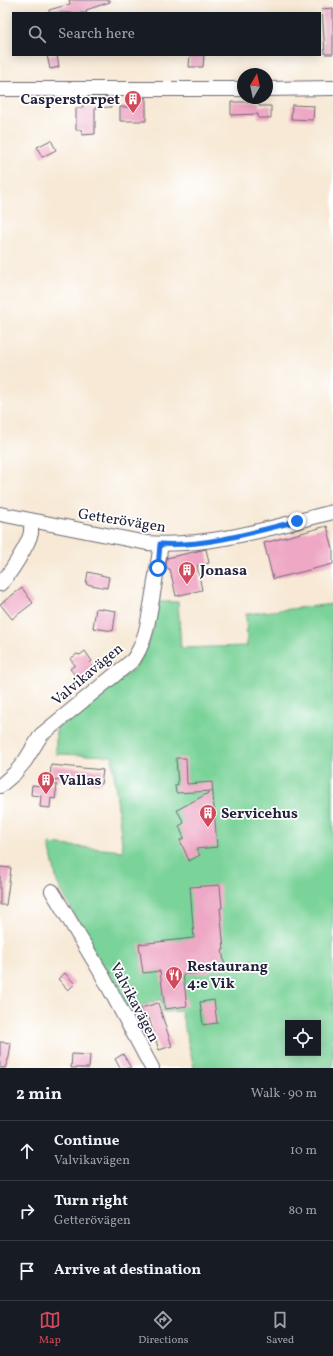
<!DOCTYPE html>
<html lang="en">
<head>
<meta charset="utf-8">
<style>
	body { margin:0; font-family:Vollkorn,serif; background:#242831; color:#f1f3f6 }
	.controls { position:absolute; right:12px; bottom:12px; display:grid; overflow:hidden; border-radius:0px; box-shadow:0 2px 10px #0003 }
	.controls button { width:36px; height:36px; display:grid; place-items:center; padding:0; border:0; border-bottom:1px solid #363941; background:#171b24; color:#f1f3f6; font:20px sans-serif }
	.compass { position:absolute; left:237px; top:68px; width:36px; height:36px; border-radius:50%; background:#171b24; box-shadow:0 2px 10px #0003; rotate:9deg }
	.stop { position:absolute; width:12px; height:12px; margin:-9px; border:3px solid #1a73e8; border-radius:50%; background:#fff }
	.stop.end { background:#1a73e8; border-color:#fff; box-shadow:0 1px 4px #0008 }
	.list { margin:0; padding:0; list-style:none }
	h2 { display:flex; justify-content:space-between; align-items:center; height:52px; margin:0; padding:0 16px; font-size:17px }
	h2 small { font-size:13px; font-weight:400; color:#9ea1a6 }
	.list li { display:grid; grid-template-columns:26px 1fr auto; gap:12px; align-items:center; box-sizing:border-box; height:60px; padding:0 16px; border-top:1px solid #363941 }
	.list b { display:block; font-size:15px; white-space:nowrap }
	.list p { margin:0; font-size:13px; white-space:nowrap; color:#9ea1a6 }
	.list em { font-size:13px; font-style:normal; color:#9ea1a6 }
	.icon { flex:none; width:22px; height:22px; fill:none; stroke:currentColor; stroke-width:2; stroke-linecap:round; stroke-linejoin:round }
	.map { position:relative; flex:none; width:333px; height:1068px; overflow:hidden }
	.search { position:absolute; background:#171b24; box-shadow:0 2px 10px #0003; left:12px; right:12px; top:12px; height:44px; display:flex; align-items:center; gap:10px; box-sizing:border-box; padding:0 14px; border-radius:0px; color:#9ea1a6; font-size:15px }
	.sheet { height:232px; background:#171b24 }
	nav { display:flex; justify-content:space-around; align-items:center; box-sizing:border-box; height:56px; border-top:1px solid #363941; background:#171b24; font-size:11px; color:#9ea1a6 }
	nav a { display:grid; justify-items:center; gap:2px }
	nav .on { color:#d1495b }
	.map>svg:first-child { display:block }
	.green { fill:#7ad399; stroke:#4e7a6a; fill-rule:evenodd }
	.building { fill:#eea8c5 }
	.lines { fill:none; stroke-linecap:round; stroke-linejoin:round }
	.minor-casing { stroke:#6d6871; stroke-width:16 }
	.minor { stroke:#fff; stroke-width:14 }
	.route { stroke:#1a73e8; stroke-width:5 }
	.labels { text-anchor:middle; stroke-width:3.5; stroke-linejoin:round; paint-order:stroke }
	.poi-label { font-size:15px; font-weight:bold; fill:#22223b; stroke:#fff; text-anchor:start }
	.street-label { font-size:15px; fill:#22223b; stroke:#fff }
</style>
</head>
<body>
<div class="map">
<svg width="333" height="1068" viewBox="0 0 333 1068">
	<rect width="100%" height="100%" fill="#fff"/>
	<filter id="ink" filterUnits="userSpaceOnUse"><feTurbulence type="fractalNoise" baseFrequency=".025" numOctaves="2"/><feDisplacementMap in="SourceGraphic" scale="8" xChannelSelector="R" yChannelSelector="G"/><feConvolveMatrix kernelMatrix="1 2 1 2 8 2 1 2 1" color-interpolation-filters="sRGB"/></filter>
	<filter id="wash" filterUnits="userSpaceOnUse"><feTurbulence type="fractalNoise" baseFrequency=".012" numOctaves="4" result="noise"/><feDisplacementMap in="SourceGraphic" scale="16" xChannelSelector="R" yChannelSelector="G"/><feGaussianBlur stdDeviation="0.9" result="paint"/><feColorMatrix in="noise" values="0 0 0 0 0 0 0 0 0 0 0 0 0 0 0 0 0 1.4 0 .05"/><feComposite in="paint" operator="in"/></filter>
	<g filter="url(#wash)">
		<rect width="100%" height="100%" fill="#f7e9d5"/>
		<path class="green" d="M159,602H178L181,648L247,646L246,614L333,604V1068H194L181,1011L163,1012L161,999L126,1012L57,882L49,844L123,851L112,756L56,754V729L136,667L152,634ZM288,1023H318V1053H288Z"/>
		<g id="blocks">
			<path class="building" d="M69,0H110V2L86,10L87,13H49V10L70,4Z
				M333,8V54H325L322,9Z
				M47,55H57L59,67L50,69Z
				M190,55H204L203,67H189Z
				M82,98H111V107L95,108V134L82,135V130H76V108H83Z
				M136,98H146V121H120V107H135Z
				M231,102H259V106H271V118H258V114L231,115Z
				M292,105L314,106L313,120L291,119Z
				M51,140L56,150L42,157L37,147Z
				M327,526L333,549V564L273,579L264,543Z
				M206,549L209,563L197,566L202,590L176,596L170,569H168L166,565L167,558Z
				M88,572L109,577L107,588L86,584Z
				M22,588L33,603L12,619L0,604Z
				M96,608L116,611L113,631L93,628Z
				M85,651L92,661L90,663L95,668L80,681L70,669L75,665L70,659L77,654L80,655Z
				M176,758H186L187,784L212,782L217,847L196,849L200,855L189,861L180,840L184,838L179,826L184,823L177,810L212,791L176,793L175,785H178Z
				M51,765L103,770L101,784L50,779Z
				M42,783L57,785L55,799L51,798L50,808L40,807L41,796L31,795L32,785L42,786Z
				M0,867L11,868L6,905H0Z
				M220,885L222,908H220L224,950H222L225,968L209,971V973L183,974L187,1006L165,1009L160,971L143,973L139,944L194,938L190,887Z
				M65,973L75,984L68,990L58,979Z
				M214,1000L217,1023L203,1025L200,1002Z
				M158,1003L172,1046L159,1050L149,1018L145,1019L141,1008Z
				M0,1042L11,1043L9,1057L5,1068H0Z
				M72,1054L90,1055L89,1068H71Z
				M123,1054L131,1068H120L115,1059Z"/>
		</g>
	</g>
	<g filter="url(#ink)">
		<use href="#blocks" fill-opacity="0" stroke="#6d6871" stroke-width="1"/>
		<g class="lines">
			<defs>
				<path id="minor" d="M0,89H243
					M267,89L333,88
					M0,514L147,543C208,548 274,527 333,512
					M0,584C9,576 28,545 31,533C31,529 31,525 32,521
					M0,786L15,773L25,761L41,735L133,660C146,642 148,621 152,600C155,582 158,563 161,544
					M52,891L100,971L152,1068"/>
			</defs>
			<use href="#minor" class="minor-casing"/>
			<use href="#minor" class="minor"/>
		</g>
	</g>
	<g class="lines" filter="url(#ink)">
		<path class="route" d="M158,568L160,544C205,547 254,532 297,521"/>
	</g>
	<defs>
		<symbol id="building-pin" viewBox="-11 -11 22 30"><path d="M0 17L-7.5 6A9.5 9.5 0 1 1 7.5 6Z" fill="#d1495b" stroke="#fff"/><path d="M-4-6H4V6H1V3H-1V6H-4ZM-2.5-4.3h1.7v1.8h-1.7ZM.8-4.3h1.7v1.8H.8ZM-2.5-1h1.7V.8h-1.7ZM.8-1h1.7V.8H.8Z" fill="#fff"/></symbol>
		<symbol id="restaurant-pin" viewBox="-11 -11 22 30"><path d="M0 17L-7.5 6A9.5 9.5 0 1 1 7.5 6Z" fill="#d1495b" stroke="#fff"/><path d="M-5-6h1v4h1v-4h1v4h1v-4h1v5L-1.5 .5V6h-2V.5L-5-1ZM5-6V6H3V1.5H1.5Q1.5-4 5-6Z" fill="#fff"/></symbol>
	</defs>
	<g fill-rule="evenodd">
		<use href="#building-pin" x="123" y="89" width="20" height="27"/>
		<use href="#building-pin" x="177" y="560" width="20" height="27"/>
		<use href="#building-pin" x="36" y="770" width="20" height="27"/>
		<use href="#building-pin" x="198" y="803" width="20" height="27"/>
		<use href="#restaurant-pin" x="164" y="965" width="20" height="27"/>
	</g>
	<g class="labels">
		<g class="poi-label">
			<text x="120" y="104" text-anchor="end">Casperstorpet</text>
			<text x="200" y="575">Jonasa</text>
			<text x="59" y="785">Vallas</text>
			<text x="221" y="818">Servicehus</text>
			<text x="187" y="971">Restaurang<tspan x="187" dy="17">4:e Vik</tspan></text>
		</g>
		<g class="street-label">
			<text transform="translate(122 520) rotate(9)" y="5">Getterövägen</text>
			<text transform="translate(87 674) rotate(-40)" y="5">Valvikavägen</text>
			<text transform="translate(135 1002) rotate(62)" y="5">Valvikavägen</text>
		</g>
	</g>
</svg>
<div class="controls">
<button><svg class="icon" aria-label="locate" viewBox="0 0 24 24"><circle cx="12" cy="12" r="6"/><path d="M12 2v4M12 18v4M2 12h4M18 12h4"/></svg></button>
</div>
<svg class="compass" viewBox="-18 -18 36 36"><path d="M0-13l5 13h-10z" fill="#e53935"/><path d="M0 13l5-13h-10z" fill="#9ea1a6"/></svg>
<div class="stop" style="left:158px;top:568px"></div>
<div class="stop end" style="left:297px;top:521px"></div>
<div class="search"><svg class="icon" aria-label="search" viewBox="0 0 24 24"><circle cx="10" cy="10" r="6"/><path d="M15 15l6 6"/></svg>Search here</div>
</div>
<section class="sheet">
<h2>2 min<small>Walk · 90 m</small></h2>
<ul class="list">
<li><svg class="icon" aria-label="ahead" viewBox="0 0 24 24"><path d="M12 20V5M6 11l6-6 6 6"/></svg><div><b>Continue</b><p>Valvikavägen</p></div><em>10 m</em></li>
<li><svg class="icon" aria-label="right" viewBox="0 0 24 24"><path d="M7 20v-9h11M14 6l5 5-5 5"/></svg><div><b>Turn right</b><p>Getterövägen</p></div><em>80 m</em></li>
<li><svg class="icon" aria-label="arrive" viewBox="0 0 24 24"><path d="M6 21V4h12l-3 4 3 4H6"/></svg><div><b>Arrive at destination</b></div></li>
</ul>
</section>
<nav>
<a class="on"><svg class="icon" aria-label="map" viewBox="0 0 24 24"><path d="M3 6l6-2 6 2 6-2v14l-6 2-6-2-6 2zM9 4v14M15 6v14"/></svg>Map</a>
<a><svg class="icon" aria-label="directions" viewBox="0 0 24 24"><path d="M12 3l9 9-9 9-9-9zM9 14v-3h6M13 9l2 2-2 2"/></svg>Directions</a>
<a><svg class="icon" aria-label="saved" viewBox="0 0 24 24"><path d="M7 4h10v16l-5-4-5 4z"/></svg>Saved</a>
</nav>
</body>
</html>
